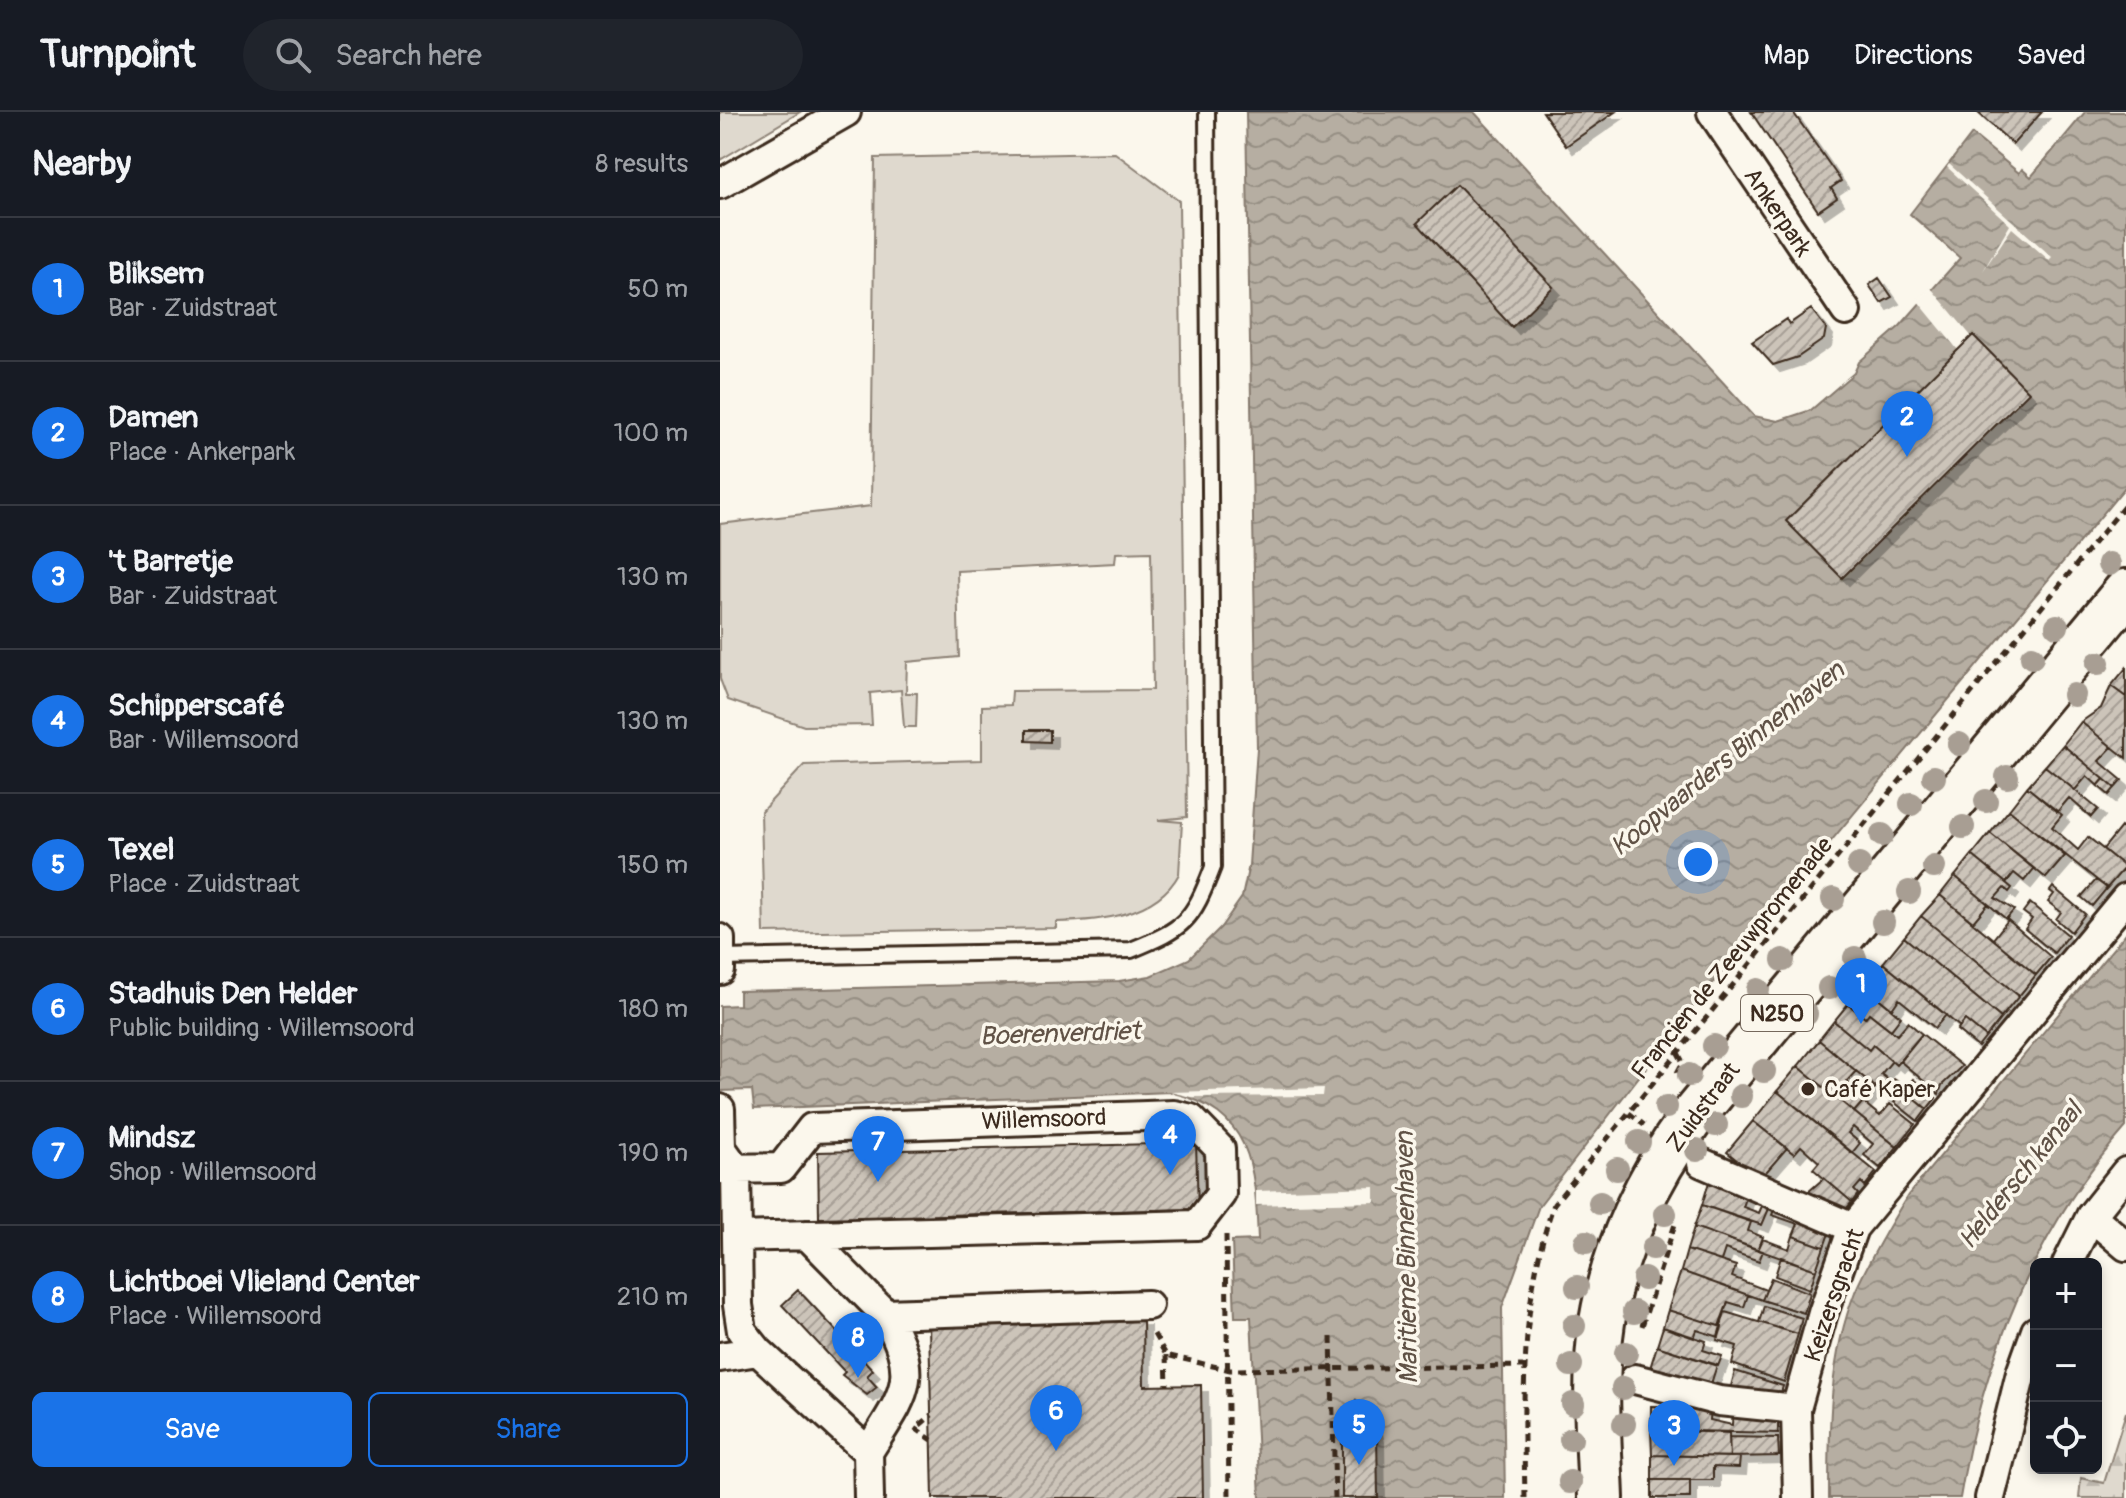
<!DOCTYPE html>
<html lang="en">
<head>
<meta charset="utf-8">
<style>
	body { margin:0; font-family:Pangolin,sans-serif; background:#20242c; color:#f1f3f6 }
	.controls { position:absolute; right:24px; bottom:24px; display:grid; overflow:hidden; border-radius:12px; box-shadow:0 4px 12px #0003 }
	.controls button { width:72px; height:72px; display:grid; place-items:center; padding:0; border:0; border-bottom:2px solid #363941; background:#171b24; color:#f1f3f6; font:40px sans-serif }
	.you { position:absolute; left:978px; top:750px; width:28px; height:28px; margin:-20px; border:6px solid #fff; border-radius:50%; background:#1a73e8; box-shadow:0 0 0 12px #1a73e833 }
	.badge { display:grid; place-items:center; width:52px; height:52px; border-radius:50%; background:#1a73e8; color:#fff; font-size:26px; font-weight:700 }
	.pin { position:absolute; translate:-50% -66px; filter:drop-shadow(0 2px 4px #0008) }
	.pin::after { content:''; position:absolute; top:42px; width:28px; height:24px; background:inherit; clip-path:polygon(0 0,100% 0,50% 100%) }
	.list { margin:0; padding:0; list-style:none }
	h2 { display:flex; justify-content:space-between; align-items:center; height:104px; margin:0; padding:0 32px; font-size:34px }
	h2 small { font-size:26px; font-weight:400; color:#9ea1a6 }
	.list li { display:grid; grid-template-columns:52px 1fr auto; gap:24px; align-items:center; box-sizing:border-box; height:144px; padding:0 32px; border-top:2px solid #363941 }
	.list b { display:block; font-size:30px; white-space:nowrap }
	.list p { margin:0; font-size:26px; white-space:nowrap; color:#9ea1a6 }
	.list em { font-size:26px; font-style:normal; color:#9ea1a6 }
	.actions { display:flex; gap:16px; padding:24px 32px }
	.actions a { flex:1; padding:18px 0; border:2px solid #1a73e8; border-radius:12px; text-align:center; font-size:28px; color:#1a73e8 }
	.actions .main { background:#1a73e8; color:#fff }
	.icon { flex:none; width:44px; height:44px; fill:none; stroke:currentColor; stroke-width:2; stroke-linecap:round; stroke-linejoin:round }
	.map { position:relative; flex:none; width:1406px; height:1386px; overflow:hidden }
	header { display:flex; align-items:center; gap:48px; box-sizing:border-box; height:112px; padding:0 40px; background:#171b24; border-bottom:2px solid #363941 }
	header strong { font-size:38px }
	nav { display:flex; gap:44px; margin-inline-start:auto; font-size:28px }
	.search { width:560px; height:72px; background:#20242c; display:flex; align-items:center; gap:20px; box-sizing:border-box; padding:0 28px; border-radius:44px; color:#9ea1a6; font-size:30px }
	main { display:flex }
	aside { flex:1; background:#171b24 }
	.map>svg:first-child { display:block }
	.grass { fill:#dfd9ce; stroke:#8d8276; stroke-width:2 }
	.forest { fill:url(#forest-firs); stroke:#8d8276; stroke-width:2 }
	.water { fill:url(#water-waves); stroke:#85796d; stroke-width:2 }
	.pier { fill:#fbf7ec }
	.building { fill:url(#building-hatch); stroke:#3b2a1e; stroke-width:2; filter:url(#shadow) }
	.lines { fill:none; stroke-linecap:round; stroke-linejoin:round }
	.lane-casing { stroke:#3b2a1e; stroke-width:20 }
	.street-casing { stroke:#3b2a1e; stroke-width:34 }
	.primary-casing { stroke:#3b2a1e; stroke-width:50 }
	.path { stroke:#3b2a1e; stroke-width:5; stroke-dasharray:8 6; stroke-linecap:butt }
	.lane { stroke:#fbf7ec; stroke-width:14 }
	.street { stroke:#fbf7ec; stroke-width:28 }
	.primary { stroke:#fbf7ec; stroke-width:44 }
	.tree { fill:#a89e93 }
	.poi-dot { fill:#3b2a1e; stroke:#fbf7ec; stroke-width:3 }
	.labels { text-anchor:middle; stroke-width:7; stroke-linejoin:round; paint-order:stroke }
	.shield { fill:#fbf7ec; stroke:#75685c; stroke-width:2 }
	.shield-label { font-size:22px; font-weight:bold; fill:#3b2a1e }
	.street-label { font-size:24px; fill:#3b2a1e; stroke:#fbf7ec }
	.poi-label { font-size:24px; fill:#3b2a1e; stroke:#fbf7ec; text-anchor:start }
	.water-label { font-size:26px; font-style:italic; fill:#605246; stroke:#fbf7ec }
</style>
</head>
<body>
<header>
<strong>Turnpoint</strong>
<div class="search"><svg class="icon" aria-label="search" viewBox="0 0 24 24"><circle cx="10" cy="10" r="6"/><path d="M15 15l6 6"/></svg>Search here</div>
<nav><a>Map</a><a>Directions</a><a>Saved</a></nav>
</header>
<main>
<aside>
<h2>Nearby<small>8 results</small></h2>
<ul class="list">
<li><span class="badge">1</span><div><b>Bliksem</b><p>Bar · Zuidstraat</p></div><em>50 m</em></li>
<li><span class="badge">2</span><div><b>Damen</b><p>Place · Ankerpark</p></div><em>100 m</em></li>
<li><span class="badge">3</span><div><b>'t Barretje</b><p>Bar · Zuidstraat</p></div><em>130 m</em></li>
<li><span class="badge">4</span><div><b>Schipperscafé</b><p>Bar · Willemsoord</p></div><em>130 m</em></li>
<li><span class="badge">5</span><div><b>Texel</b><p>Place · Zuidstraat</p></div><em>150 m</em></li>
<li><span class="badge">6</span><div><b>Stadhuis Den Helder</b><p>Public building · Willemsoord</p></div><em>180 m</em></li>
<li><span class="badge">7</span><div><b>Mindsz</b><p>Shop · Willemsoord</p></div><em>190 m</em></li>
<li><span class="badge">8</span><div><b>Lichtboei Vlieland Center</b><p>Place · Willemsoord</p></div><em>210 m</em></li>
</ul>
<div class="actions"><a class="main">Save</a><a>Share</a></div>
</aside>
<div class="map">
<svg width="1406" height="1386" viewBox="0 0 1406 1386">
	<defs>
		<pattern id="forest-firs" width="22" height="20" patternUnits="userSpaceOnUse" patternTransform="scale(2)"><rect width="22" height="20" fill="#dfd9ce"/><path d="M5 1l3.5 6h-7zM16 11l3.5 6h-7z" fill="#c0bab0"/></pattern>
		<pattern id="water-waves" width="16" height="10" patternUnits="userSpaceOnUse" patternTransform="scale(2)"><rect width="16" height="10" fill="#b6aea2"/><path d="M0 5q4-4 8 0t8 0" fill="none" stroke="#958e83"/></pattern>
		<pattern id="building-hatch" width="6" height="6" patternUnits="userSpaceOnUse" patternTransform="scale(2)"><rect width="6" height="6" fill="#ccc4b9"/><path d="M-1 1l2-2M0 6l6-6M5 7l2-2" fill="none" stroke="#a79f96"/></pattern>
		<filter id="shadow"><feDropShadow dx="7" dy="7" stdDeviation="0" flood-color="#0004"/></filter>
	</defs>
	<rect width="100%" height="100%" fill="#fbf7ec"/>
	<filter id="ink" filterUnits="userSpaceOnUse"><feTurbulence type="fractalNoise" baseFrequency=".0125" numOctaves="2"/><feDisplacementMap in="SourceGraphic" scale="16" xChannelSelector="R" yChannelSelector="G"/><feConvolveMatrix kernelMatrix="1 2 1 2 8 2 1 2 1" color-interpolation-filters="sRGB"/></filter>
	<g filter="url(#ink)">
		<path class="grass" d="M0,0H80L0,48Z
			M395,41L459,89L467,705L438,708L462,710L459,762C436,805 378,809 336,810V816L44,821L41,700L84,653L262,648V594L291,593L292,579L433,578L431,440L396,441L395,451L237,459L239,545L187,550L186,581H197L196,615H184L181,578L150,581L152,613L84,614L8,588L0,567V412L151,394L155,46Z"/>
		<path class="forest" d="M1406,1300V1386H1359L1361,1366L1384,1371Z"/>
		<path class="water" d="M526,0H754L1034,304L1058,309L1091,298L1134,261L1139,250L1180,214L1240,146L1190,102L1252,22L1299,61L1302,57L1311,65L1365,0H1406V374L969,900L819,1094L782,1196L785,1386H540L531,1205H515L512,1129L538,1128C535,1056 534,1000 450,980L34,997L32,978L0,979V894L19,893V879L399,869L430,864L469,847L501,815L522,785L529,753L537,636Z
			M1406,821V1015C1314,1118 1262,1251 1240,1386H1109C1109,1317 1109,1245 1135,1180C1150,1146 1169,1114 1188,1083Z"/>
		<path class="pier" d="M1229,52L1332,145L1329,148L1292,116L1263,159L1290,113L1227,55Z
			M1211,176L1257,231L1242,243L1197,188Z
			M604,976L603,984L471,985L450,980Z
			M655,1075V1090L536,1093V1079Z"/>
		<path class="building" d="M823,0H895L846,34Z
			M1031,0H1073L1121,69L1111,76L1117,86L1098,99Z
			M1257,0H1322L1293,32Z
			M737,73L833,175L792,215L697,111Z
			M1159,166L1172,185L1161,191L1149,173Z
			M1091,197L1106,216L1104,227L1078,245L1053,253L1032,230L1066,207L1069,212Z
			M1253,223L1309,280L1122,466L1066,409Z
			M1406,556V585L1391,574Z
			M1391,574L1406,585V646L1361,610L1381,596Z
			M1361,610L1392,635L1379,649L1402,668L1395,676L1343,633Z
			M306,618H330V630L306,629Z
			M1343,633L1384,667L1378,674L1367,664L1355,678L1325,654Z
			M1325,654L1378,697L1371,705L1349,686L1337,700L1307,675Z
			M1384,667L1395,676L1389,683L1378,674Z
			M1307,675L1342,703L1332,715L1358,738L1368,725L1405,755L1387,776L1289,698Z
			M1289,698L1345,744L1326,766L1270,721Z
			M1401,715L1406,719L1405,755L1383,737Z
			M1270,721L1314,757L1304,769L1294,761L1286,771L1252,743Z
			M1252,743L1292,776L1289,780L1284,776L1275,786L1294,798L1286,807L1235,764Z
			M1235,764L1268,792L1253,810L1220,783Z
			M1376,768L1387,776L1372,794L1361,785Z
			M1333,775L1365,802L1351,820L1336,807L1341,800L1328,790L1334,782L1330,779Z
			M1220,783L1316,863L1299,884L1201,804Z
			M1310,791L1348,823L1334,841L1305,817L1312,807L1303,800Z
			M1201,804L1299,884L1281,906L1184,825Z
			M1288,808L1331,845L1316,863L1273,827Z
			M1184,825L1281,906L1266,925L1245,908L1240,915L1163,851Z
			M1163,851L1226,903L1215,916L1179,887L1172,897L1144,874Z
			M1144,874L1181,905L1171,918L1149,901L1145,906L1128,892Z
			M1128,892L1145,906L1149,901L1177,923L1188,910L1202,922L1176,953L1153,933L1149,938L1114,909Z
			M1245,908L1266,925L1258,935L1237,918Z
			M1114,909L1149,938L1153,933L1172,949L1161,962L1171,970L1174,967L1178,970L1166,984L1099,928Z
			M1202,922L1242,954L1222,973L1219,982L1180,949Z
			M1099,928L1136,959L1127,969L1138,979L1145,971L1154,977L1134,1000L1078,954Z
			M1078,954L1177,1035L1160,1056L1144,1043L1153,1032L1133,1015L1128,1021L1140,1031L1132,1041L1057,979Z
			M1193,967L1216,986L1207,997L1184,978Z
			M1184,978L1207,997L1198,1009L1174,990Z
			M1057,979L1156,1060L1145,1074L1141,1070L1134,1078L1138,1082L1132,1090L1093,1057L1099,1050L1081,1034L1074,1042L1033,1009Z
			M1143,990L1160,1004L1170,992L1195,1012L1177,1035L1134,1000Z
			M1033,1009L1067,1036L1040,1067L1007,1040Z
			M476,1031L478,1097L99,1106L98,1040Z
			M1104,1066L1132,1090L1121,1103L1079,1088Z
			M989,1070L1027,1083L1023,1095L1039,1101L1044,1089L1051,1092L1042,1113L982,1093Z
			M982,1093L1031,1110L1028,1119L1043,1125L1038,1138L974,1115Z
			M1056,1093L1112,1113L1104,1135L1073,1124L1078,1112L1052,1103Z
			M974,1115L1043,1139L1039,1149L1005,1137L1001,1149L967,1138Z
			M1073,1124L1104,1135L1096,1158L1038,1138L1043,1127L1069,1137Z
			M967,1138L1016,1154L1012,1165L1046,1178L1042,1188L961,1159Z
			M1061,1145L1096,1158L1090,1177L1055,1164Z
			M961,1159L1028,1183L1024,1195L1008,1190L999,1214L948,1198Z
			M1051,1166L1090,1181L1084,1201L1042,1188Z
			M78,1178L153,1258L147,1264L157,1275L147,1283L122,1263L125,1260L62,1193Z
			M1044,1194L1082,1206L1078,1222L1039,1210Z
			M948,1198L1002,1215L999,1225L977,1218L974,1226L943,1215Z
			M1005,1200L1078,1222L1064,1270L1012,1252L1017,1234L997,1228Z
			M423,1207L424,1274L481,1273L483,1386H213L209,1212Z
			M943,1215L986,1229L983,1238L1002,1244L998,1254L937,1234Z
			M937,1234L997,1253L990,1275L930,1256Z
			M1015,1259L1063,1274L1058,1292L1010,1278Z
			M636,1288L653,1307L657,1323L658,1386H622V1325L625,1309Z
			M931,1294L991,1295L990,1308L1012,1313L1013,1296L1058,1297V1321L931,1318Z
			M931,1318L1009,1321L1010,1345L932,1343Z
			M1009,1325L1058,1326L1059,1344L1010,1345Z
			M932,1343L1020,1345L1019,1356L993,1355V1368H932Z
			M932,1368H970V1386H932Z"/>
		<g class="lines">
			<defs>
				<path id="lane" d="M0,846L411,838C465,816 472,810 493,755L487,0"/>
				<path id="street" d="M992,0L1126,199
					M0,72L126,0
					M0,827V858
					M0,997L1,1036L16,1057L18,1193L22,1219L38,1239L148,1340L149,1386
					M982,1051L1133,1116
					M0,1057L61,1056L92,1016L454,1003L471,1007L500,1037L501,1082L477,1113L18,1125
					M1371,1104L1406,1134
					M87,1123L165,1202L428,1193
					M1347,1152L1371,1104L1406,1060
					M0,1245L38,1239
					M915,1267L999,1289L1076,1297
					M148,1340C184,1282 202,1267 165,1202
					M1078,1386L1076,1297L1103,1201L1133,1116L1406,786
					M1270,1386L1301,1261L1316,1219"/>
				<path id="primary" d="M881,1386C879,1328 873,1267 882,1210C894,1136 928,1065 972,1005L1406,480"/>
			</defs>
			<use href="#lane" class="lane-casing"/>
			<use href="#street" class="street-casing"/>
			<use href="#primary" class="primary-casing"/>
			<path class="path" d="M957,961L963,950L958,941
				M909,1001L924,1013
				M506,1123L509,1386
				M922,1214L956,1109
				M434,1222L446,1243L510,1258L803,1254
				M611,1225L615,1386
				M446,1243L447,1274
				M200,1313L212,1303
				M195,1316L212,1328
				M805,1386C803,1286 800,1187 834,1092L1406,392"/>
			<use href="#lane" class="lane"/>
			<use href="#street" class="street"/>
			<use href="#primary" class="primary"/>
		</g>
		<g class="tree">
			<circle cx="1389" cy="452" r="12"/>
			<circle cx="1337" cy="514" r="12"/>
			<circle cx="1312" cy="545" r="12"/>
			<circle cx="1378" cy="551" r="12"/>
			<circle cx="1354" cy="583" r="12"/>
			<circle cx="1239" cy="632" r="12"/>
			<circle cx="1214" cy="665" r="12"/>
			<circle cx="1287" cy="665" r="12"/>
			<circle cx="1266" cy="689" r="12"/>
			<circle cx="1191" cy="692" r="12"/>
			<circle cx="1243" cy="715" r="12"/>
			<circle cx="1162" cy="723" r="12"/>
			<circle cx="1139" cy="753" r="12"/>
			<circle cx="1214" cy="755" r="12"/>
			<circle cx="1189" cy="780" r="12"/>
			<circle cx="1113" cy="787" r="12"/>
			<circle cx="1163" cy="810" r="12"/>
			<circle cx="1135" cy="846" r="12"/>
			<circle cx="1063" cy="848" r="12"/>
			<circle cx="1109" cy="876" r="12"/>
			<circle cx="1038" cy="878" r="12"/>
			<circle cx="1086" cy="902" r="12"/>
			<circle cx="994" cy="934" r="12"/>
			<circle cx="1044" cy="959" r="12"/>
			<circle cx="969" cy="963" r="12"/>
			<circle cx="1021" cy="984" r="12"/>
			<circle cx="946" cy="995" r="12"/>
			<circle cx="996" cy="1013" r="12"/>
			<circle cx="919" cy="1030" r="12"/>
			<circle cx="977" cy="1038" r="12"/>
			<circle cx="897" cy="1057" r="12"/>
			<circle cx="880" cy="1091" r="12"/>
			<circle cx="945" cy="1102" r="12"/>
			<circle cx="866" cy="1130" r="12"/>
			<circle cx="933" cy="1136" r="12"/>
			<circle cx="924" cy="1167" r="12"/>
			<circle cx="857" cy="1175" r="12"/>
			<circle cx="914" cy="1200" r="12"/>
			<circle cx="854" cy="1214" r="12"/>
			<circle cx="906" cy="1241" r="12"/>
			<circle cx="851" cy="1253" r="12"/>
			<circle cx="903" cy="1276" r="12"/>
			<circle cx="853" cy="1292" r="12"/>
			<circle cx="904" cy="1312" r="12"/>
			<circle cx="851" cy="1327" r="12"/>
			<circle cx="850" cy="1370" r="12"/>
		</g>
	</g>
	<circle class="poi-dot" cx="1088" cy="977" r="8"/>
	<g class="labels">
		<rect class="shield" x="1021" y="883" width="72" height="36" rx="6"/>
		<g class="shield-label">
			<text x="1057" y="909">N250</text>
		</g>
		<g class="street-label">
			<text transform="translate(1058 100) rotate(56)" y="8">Ankerpark</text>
			<text transform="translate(1012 846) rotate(-51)" y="8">Francien de Zeeuwpromenade</text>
			<text transform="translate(983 995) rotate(-53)" y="8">Zuidstraat</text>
			<text transform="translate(324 1007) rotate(-2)" y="8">Willemsoord</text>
			<text transform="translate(1114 1183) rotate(-71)" y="8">Keizersgracht</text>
		</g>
		<g class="poi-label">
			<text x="1104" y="985">Café Kaper</text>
		</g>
		<g class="water-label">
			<text transform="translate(1007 646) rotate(-39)" y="9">Koopvaarders Binnenhaven</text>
			<text transform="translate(340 921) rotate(-2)" y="9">Boerenverdriet</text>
			<text transform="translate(1300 1063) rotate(-51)" y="9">Heldersch kanaal</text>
			<text transform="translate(686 1146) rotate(-91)" y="9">Maritieme Binnenhaven</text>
		</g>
	</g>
</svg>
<div class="controls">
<button>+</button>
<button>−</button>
<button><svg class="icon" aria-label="locate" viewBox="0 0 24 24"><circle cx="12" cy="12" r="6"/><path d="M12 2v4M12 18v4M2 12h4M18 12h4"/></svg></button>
</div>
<div class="you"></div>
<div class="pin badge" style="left:1141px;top:912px">1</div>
<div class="pin badge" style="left:1187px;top:345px">2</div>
<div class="pin badge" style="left:954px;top:1354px">3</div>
<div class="pin badge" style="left:450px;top:1063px">4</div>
<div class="pin badge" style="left:639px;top:1353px">5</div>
<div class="pin badge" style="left:336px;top:1339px">6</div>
<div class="pin badge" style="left:158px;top:1070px">7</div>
<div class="pin badge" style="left:138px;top:1266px">8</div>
</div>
</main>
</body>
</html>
